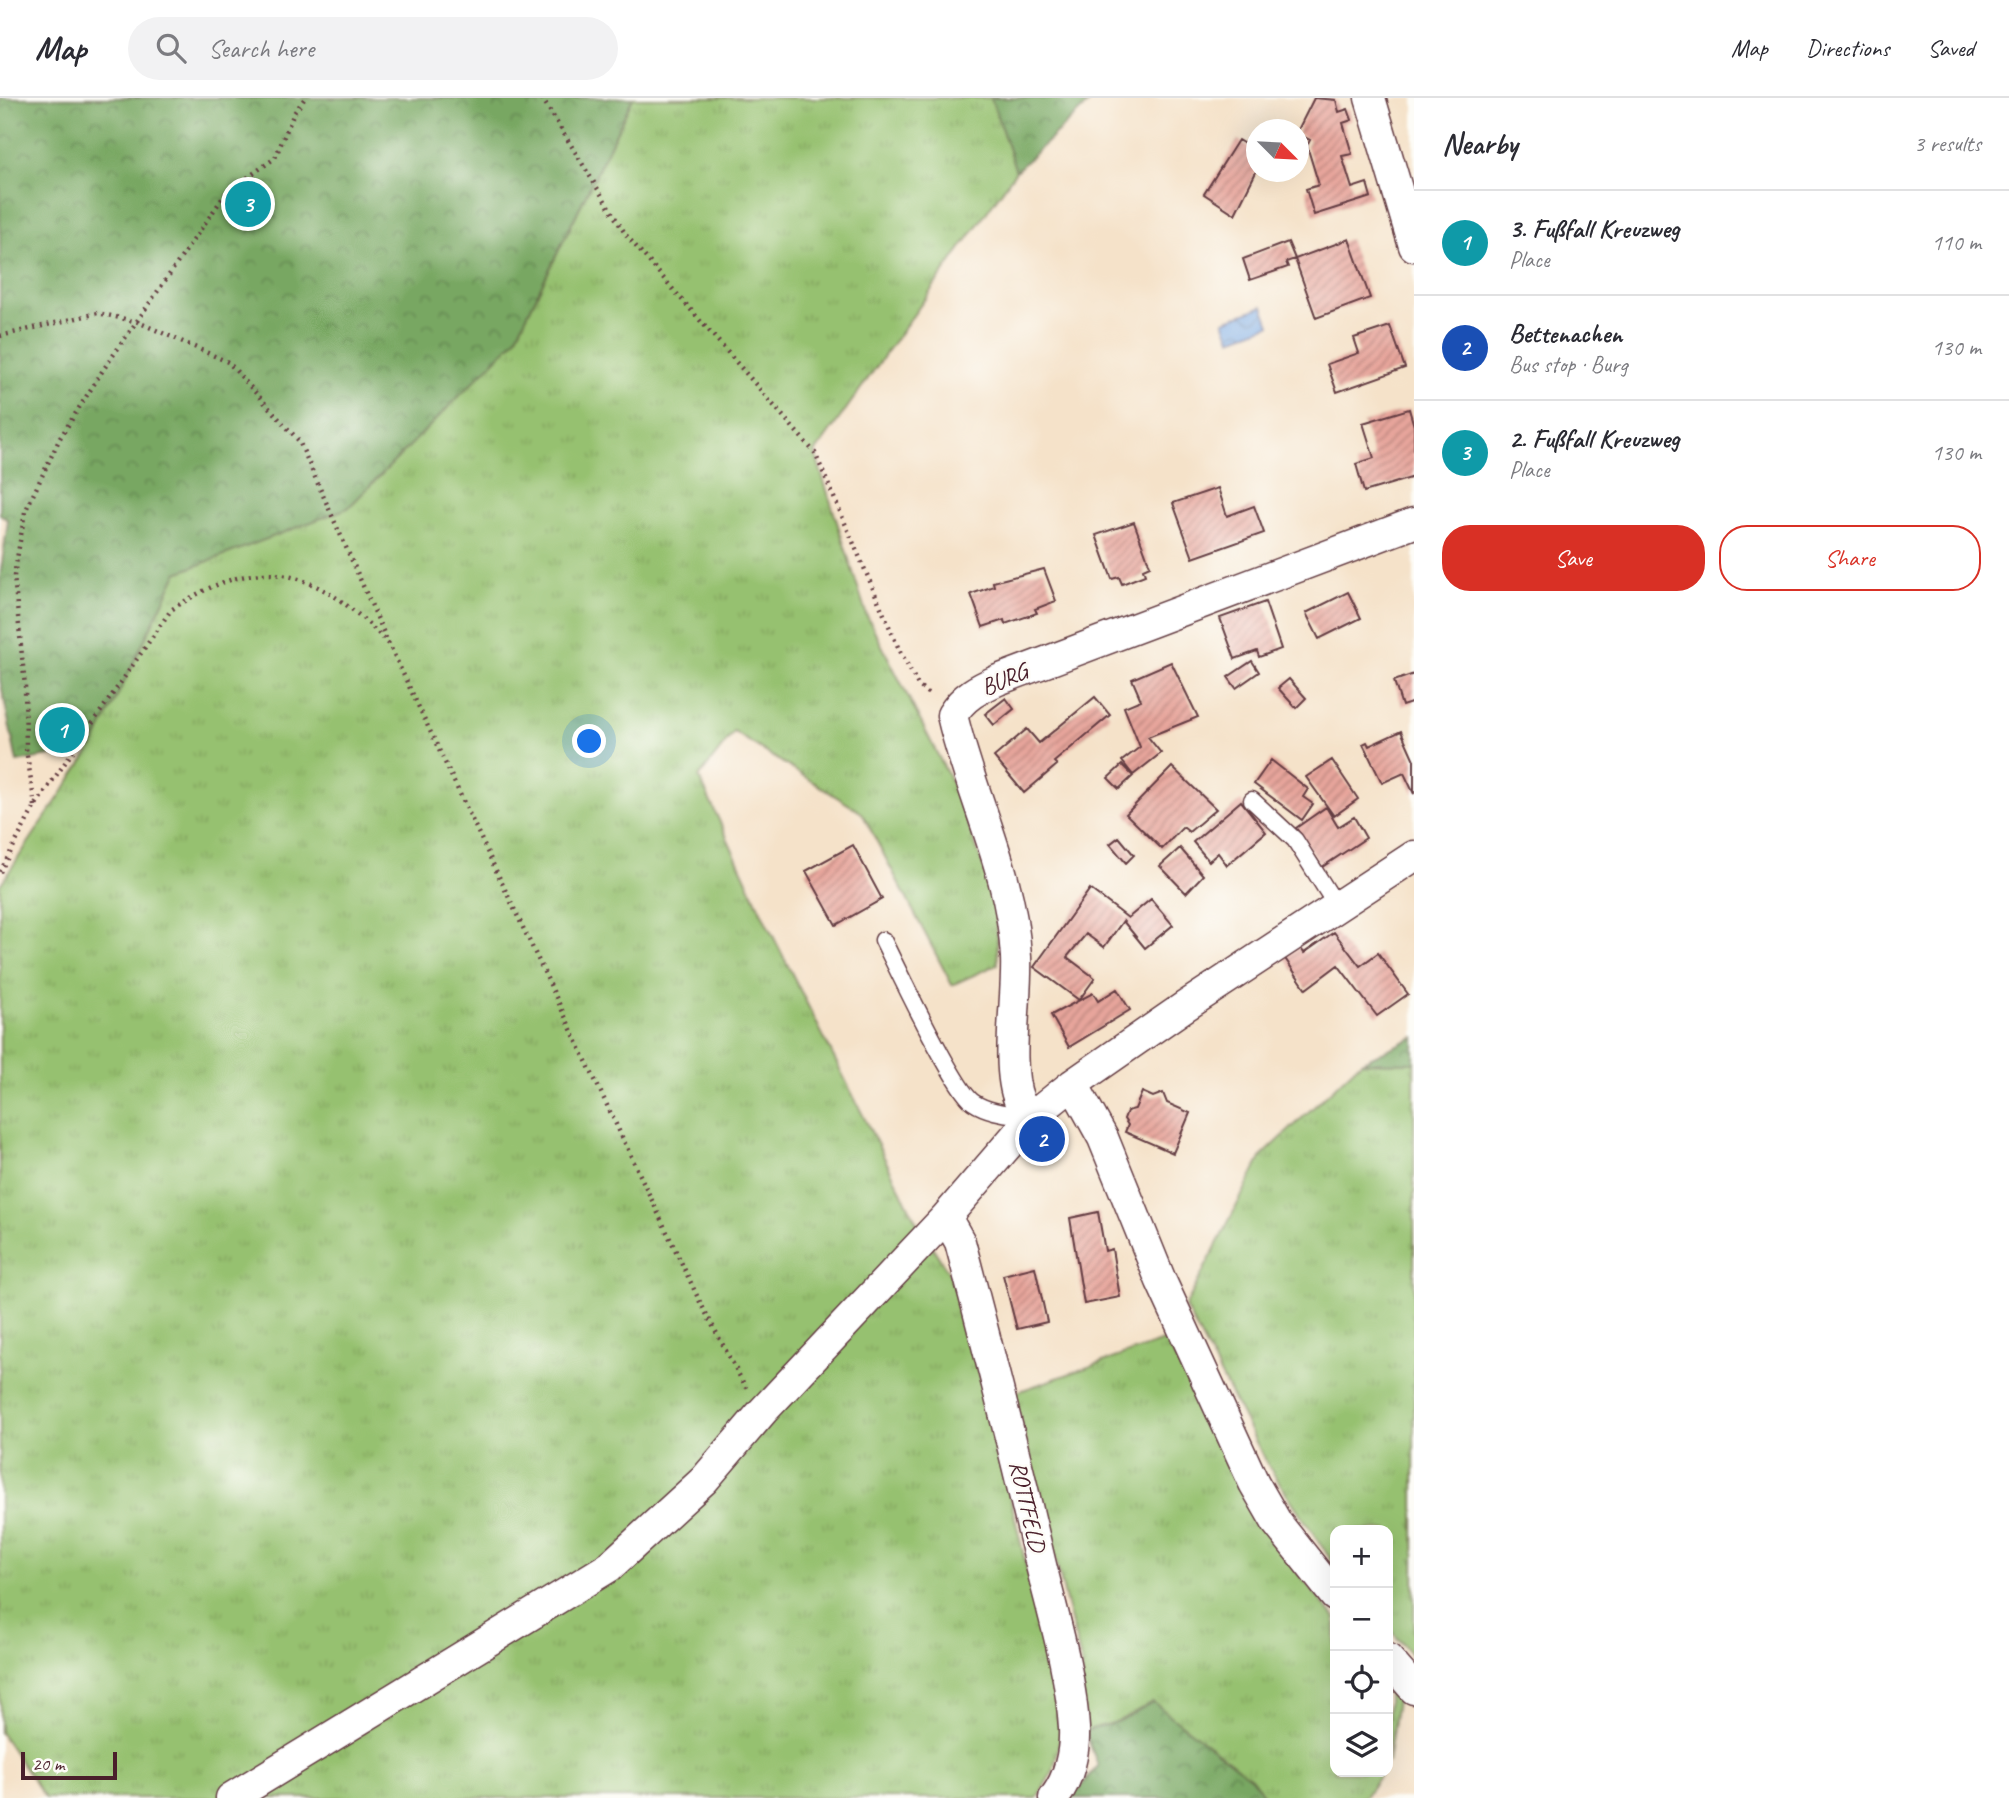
<!DOCTYPE html>
<html lang="en">
<head>
<meta charset="utf-8">
<style>
	body { margin:0; font-family:Caveat,sans-serif; background:#f2f2f3; color:#2b2b33 }
	.controls { position:absolute; right:21px; bottom:21px; display:grid; overflow:hidden; border-radius:14px; box-shadow:0 7px 28px #0002 }
	.controls button { width:63px; height:63px; display:grid; place-items:center; padding:0; border:0; border-bottom:2px solid #e1e1e2; background:#fff; color:#2b2b33; font:35px sans-serif }
	.compass { position:absolute; left:1246px; top:21px; width:63px; height:63px; border-radius:50%; background:#fff; box-shadow:0 7px 28px #0002; rotate:114deg }
	.scale { position:absolute; left:21px; bottom:18px; width:96px; box-sizing:border-box; padding-left:7px; border:4px solid #4a1f2b; border-top:0; font-size:19px; line-height:24px; white-space:nowrap; color:#4a1f2b; -webkit-text-stroke:5px #fdfcf7; paint-order:stroke }
	.you { position:absolute; left:590px; top:644px; width:24px; height:24px; margin:-18px; border:5px solid #fff; border-radius:50%; background:#1a73e8; box-shadow:0 0 0 10px #1a73e833 }
	.badge { display:grid; place-items:center; width:46px; height:46px; border-radius:50%; background:#d93025; color:#fff; font-size:23px; font-weight:700 }
	.pin { position:absolute; translate:-50% -50%; border:4px solid #fff; box-shadow:0 2px 7px #0006 }
	.list { margin:0; padding:0; list-style:none }
	h2 { display:flex; justify-content:space-between; align-items:center; height:91px; margin:0; padding:0 28px; font-size:30px }
	h2 small { font-size:23px; font-weight:400; color:#7c7c81 }
	.list li { display:grid; grid-template-columns:46px 1fr auto; gap:21px; align-items:center; box-sizing:border-box; height:105px; padding:0 28px; border-top:2px solid #e1e1e2 }
	.list b { display:block; font-size:26px; white-space:nowrap }
	.list p { margin:0; font-size:23px; white-space:nowrap; color:#7c7c81 }
	.list em { font-size:23px; font-style:normal; color:#7c7c81 }
	.actions { display:flex; gap:14px; padding:21px 28px }
	.actions a { flex:1; padding:16px 0; border:2px solid #d93025; border-radius:28px; text-align:center; font-size:24px; color:#d93025 }
	.actions .main { background:#d93025; color:#fff }
	.icon { flex:none; width:38px; height:38px; fill:none; stroke:currentColor; stroke-width:2; stroke-linecap:round; stroke-linejoin:round }
	.map { position:relative; flex:none; width:1414px; height:1700px; overflow:hidden }
	header { display:flex; align-items:center; gap:42px; box-sizing:border-box; height:98px; padding:0 35px; background:#fff; border-bottom:2px solid #e1e1e2 }
	header strong { font-size:33px }
	nav { display:flex; gap:38px; margin-inline-start:auto; font-size:24px }
	.search { width:490px; height:63px; background:#f2f2f3; display:flex; align-items:center; gap:18px; box-sizing:border-box; padding:0 24px; border-radius:38px; color:#7c7c81; font-size:26px }
	main { display:flex }
	aside { flex:1; background:#fff }
	.map>svg:first-child { display:block }
	.grass { fill:url(#grass-tufts); stroke:#70704d; stroke-width:2 }
	.forest { fill:url(#forest-crowns); stroke:#616346; stroke-width:2 }
	.water { fill:url(#water-waves); stroke:#616487; stroke-width:2 }
	.building { fill:url(#building-hatch) }
	.lines { fill:none; stroke-linecap:round; stroke-linejoin:round }
	.lane-casing { stroke:#643c43; stroke-width:19 }
	.street-casing { stroke:#643c43; stroke-width:33 }
	.path { stroke:#643c43; stroke-width:4.5; stroke-dasharray:2 5; stroke-linecap:butt }
	.lane { stroke:#fff; stroke-width:16 }
	.street { stroke:#fff; stroke-width:30 }
	.labels { text-anchor:middle; stroke-width:5; stroke-linejoin:round; paint-order:stroke }
	.street-label { font-size:24px; fill:#4a1f2b; stroke:#fdfcf7 }
</style>
</head>
<body>
<header>
<strong>Map</strong>
<div class="search"><svg class="icon" aria-label="search" viewBox="0 0 24 24"><circle cx="10" cy="10" r="6"/><path d="M15 15l6 6"/></svg>Search here</div>
<nav><a>Map</a><a>Directions</a><a>Saved</a></nav>
</header>
<main>
<div class="map">
<svg width="1414" height="1700" viewBox="0 0 1414 1700">
	<defs>
		<pattern id="grass-tufts" width="24" height="20" patternUnits="userSpaceOnUse" patternTransform="scale(1.75)"><rect width="24" height="20" fill="#96c16f"/><path d="M3 7l-1-3M5 7V3M7 7l1-3M15 17l-1-3M17 17v-4M19 17l1-3" fill="none" stroke="#83a560"/></pattern>
		<pattern id="forest-crowns" width="20" height="18" patternUnits="userSpaceOnUse" patternTransform="scale(1.75)"><rect width="20" height="18" fill="#78a762"/><path d="M2 6a3 3 0 1 1 6 0M12 15a3 3 0 1 1 6 0" fill="none" stroke="#648751"/></pattern>
		<pattern id="water-waves" width="16" height="10" patternUnits="userSpaceOnUse" patternTransform="scale(1.75)"><rect width="16" height="10" fill="#78a8e3"/><path d="M0 5q4-4 8 0t8 0" fill="none" stroke="#6488b8"/></pattern>
		<pattern id="building-hatch" width="6" height="6" patternUnits="userSpaceOnUse" patternTransform="scale(1.75)"><rect width="6" height="6" fill="#e7a59b"/><path d="M-1 1l2-2M0 6l6-6M5 7l2-2" fill="none" stroke="#bd867f"/></pattern>
	</defs>
	<rect width="100%" height="100%" fill="#fdfcf7"/>
	<filter id="ink" filterUnits="userSpaceOnUse"><feTurbulence type="fractalNoise" baseFrequency=".0143" numOctaves="2"/><feDisplacementMap in="SourceGraphic" scale="14" xChannelSelector="R" yChannelSelector="G"/><feConvolveMatrix kernelMatrix="1 2 1 2 8 2 1 2 1" color-interpolation-filters="sRGB"/></filter>
	<filter id="wash" filterUnits="userSpaceOnUse"><feTurbulence type="fractalNoise" baseFrequency=".00686" numOctaves="4" result="noise"/><feDisplacementMap in="SourceGraphic" scale="28" xChannelSelector="R" yChannelSelector="G"/><feGaussianBlur stdDeviation="1.57" result="paint"/><feColorMatrix in="noise" values="0 0 0 0 0 0 0 0 0 0 0 0 0 0 0 0 0 1.4 0 .05"/><feComposite in="paint" operator="in"/></filter>
	<g filter="url(#wash)">
		<rect width="100%" height="100%" fill="#f5e2c9"/>
		<path class="grass" d="M633,0H991L1016,73L815,355L867,518L954,689L985,773L996,819L998,866L952,887L862,715L734,634L699,679L766,824L916,1123L952,1180L989,1308L1050,1571L1061,1637L1053,1673L1037,1700H45L0,1634V787L92,650L177,475L348,410L515,242Z
			M1361,964L1414,965V1560L1388,1529V1432H1335V1468L1269,1369L1185,1209L1262,1058Z
			M1166,1242L1248,1404L1297,1474L1335,1520V1674H1382L1364,1700H1266L1251,1680L1153,1605L1119,1623L1085,1633L1081,1563L1014,1295Z
			M1388,1583L1398,1595L1388,1665Z"/>
		<path class="forest" d="M0,0H633L515,242L348,410L177,475L92,650L17,664L0,582V479L8,422L0,416Z
			M991,0H1094L1016,73Z
			M1414,939V965L1361,964Z
			M1153,1604L1251,1680L1266,1700H1071L1098,1668L1085,1633L1119,1623Z"/>
		<path class="water" d="M1263,208L1270,227L1231,241L1224,223Z"/>
		<g id="blocks">
			<path class="building" d="M1314,0L1336,2L1339,14L1348,11L1352,22L1343,25L1352,56L1342,58L1352,90L1367,85L1371,99L1314,117L1306,91L1319,87L1307,48L1310,42L1298,36V32Z
				M1238,42L1256,53V74L1235,116L1204,96Z
				M1349,141L1370,200L1316,220L1295,161Z
				M1288,144L1295,161L1286,164L1288,169L1250,182L1243,161Z
				M1390,228L1405,270L1337,294L1327,266L1359,255L1354,240Z
				M1409,311L1414,328V379L1364,394L1356,366L1374,360L1363,325Z
				M1218,390L1227,418L1254,408L1264,435L1193,460L1173,405Z
				M1134,424L1150,468L1143,471L1145,477L1122,486L1119,479L1112,481L1096,437Z
				M1044,471L1056,503L1035,511L1037,515L1005,526L1004,522L983,529L971,496L994,488L993,484Z
				M1348,494L1361,520L1319,541L1306,515Z
				M1265,504L1281,551L1259,559L1257,553L1235,561L1220,520Z
				M1252,563L1259,574L1236,590L1228,579Z
				M1171,564L1198,619L1148,639L1161,655L1133,677L1122,663L1140,649L1124,609L1141,602L1132,581Z
				M1414,576V604L1402,608L1394,583Z
				M1289,581L1306,600L1296,610L1278,590Z
				M1095,599L1110,617L1054,664L1057,667L1024,695L994,659L1027,631L1039,645Z
				M1006,600L1014,611L994,627L985,616Z
				M1401,633L1414,662V696L1404,675L1382,685L1363,646L1367,644L1369,648Z
				M1271,662L1308,691L1303,699L1313,706L1302,722L1254,686Z
				M1332,662L1358,701L1334,718L1306,679Z
				M1122,667L1133,678L1119,691L1108,680Z
				M1172,669L1216,711L1189,734L1183,729L1162,751L1126,716Z
				M1241,703L1266,734L1227,767L1218,755L1209,763L1193,744Z
				M1326,709L1338,729L1354,719L1366,740L1322,769L1296,730Z
				M1119,739L1134,757L1126,765L1110,746Z
				M853,747L882,801L836,827L806,773Z
				M1180,750L1203,777L1186,795L1160,768Z
				M1090,791L1128,820L1151,801L1173,827L1145,850L1123,823L1104,849L1086,836L1067,859L1095,880L1079,902L1034,869Z
				M1334,834L1360,868L1378,855L1408,896L1377,918L1338,867L1306,891L1284,859L1300,849L1304,855Z
				M1117,891L1130,912L1069,949L1051,917L1093,895L1098,903Z
				M1142,994L1153,999L1163,995L1167,1005L1190,1015L1173,1055L1125,1034L1128,1027L1124,1021L1127,1013L1135,1011Z
				M1098,1114L1105,1153L1112,1151L1120,1199L1084,1206L1070,1120Z
				M1035,1169L1047,1224L1017,1231L1003,1177Z"/>
		</g>
	</g>
	<g filter="url(#ink)">
		<use href="#blocks" fill-opacity="0" stroke="#643c43" stroke-width="2"/>
		<g class="lines">
			<defs>
				<path id="lane" d="M1252,702L1295,742L1336,807
					M883,842C897,870 954,991 973,1004C989,1015 1011,1016 1030,1019"/>
				<path id="street" d="M1370,0L1414,148
					M1073,986L1103,1040L1161,1183L1254,1385L1277,1425L1335,1498
					M1032,1019C1027,1014 1021,1008 1019,1002C1005,968 1018,898 1016,859C1012,774 971,699 952,617C964,598 978,591 998,582L1414,425
					M946,1119L960,1144C988,1250 1015,1356 1040,1463C1053,1517 1071,1574 1074,1630C1075,1654 1069,1681 1054,1700
					M1388,1561L1414,1591
					M231,1700L609,1469L704,1382L763,1313L946,1119L1032,1019L1073,986L1184,909L1414,758"/>
			</defs>
			<use href="#lane" class="lane-casing"/>
			<use href="#street" class="street-casing"/>
			<path class="path" d="M542,0L626,137L815,355L898,549L918,587L931,598
				M0,238L98,215L138,224L228,264L299,343L387,542
				M35,708L26,650L25,588L14,478L25,414L60,340L103,272L226,95L275,60L294,15L305,0
				M0,774L35,708L171,512C262,451 317,471 389,546L700,1204L746,1290"/>
			<use href="#lane" class="lane"/>
			<use href="#street" class="street"/>
		</g>
	</g>
	<g class="labels">
		<g class="street-label">
			<text transform="translate(1004 581) rotate(-23)" y="8">BURG</text>
			<text transform="translate(1028 1408) rotate(77)" y="8">ROTTFELD</text>
		</g>
	</g>
</svg>
<div class="controls">
<button>+</button>
<button>−</button>
<button><svg class="icon" aria-label="locate" viewBox="0 0 24 24"><circle cx="12" cy="12" r="6"/><path d="M12 2v4M12 18v4M2 12h4M18 12h4"/></svg></button>
<button><svg class="icon" aria-label="layers" viewBox="0 0 24 24"><path d="M12 4l9 5-9 5-9-5zM3 14l9 5 9-5"/></svg></button>
</div>
<svg class="compass" viewBox="-18 -18 36 36"><path d="M0-13l5 13h-10z" fill="#e53935"/><path d="M0 13l5-13h-10z" fill="#7c7c81"/></svg>
<div class="scale">20 m</div>
<div class="you"></div>
<div class="pin badge" style="left:62px;top:632px;background:#0f9aa8">1</div>
<div class="pin badge" style="left:1042px;top:1041px;background:#1a4fb4">2</div>
<div class="pin badge" style="left:248px;top:106px;background:#0f9aa8">3</div>
</div>
<aside>
<h2>Nearby<small>3 results</small></h2>
<ul class="list">
<li><span class="badge" style="background:#0f9aa8">1</span><div><b>3. Fußfall Kreuzweg</b><p>Place</p></div><em>110 m</em></li>
<li><span class="badge" style="background:#1a4fb4">2</span><div><b>Bettenachen</b><p>Bus stop · Burg</p></div><em>130 m</em></li>
<li><span class="badge" style="background:#0f9aa8">3</span><div><b>2. Fußfall Kreuzweg</b><p>Place</p></div><em>130 m</em></li>
</ul>
<div class="actions"><a class="main">Save</a><a>Share</a></div>
</aside>
</main>
</body>
</html>
